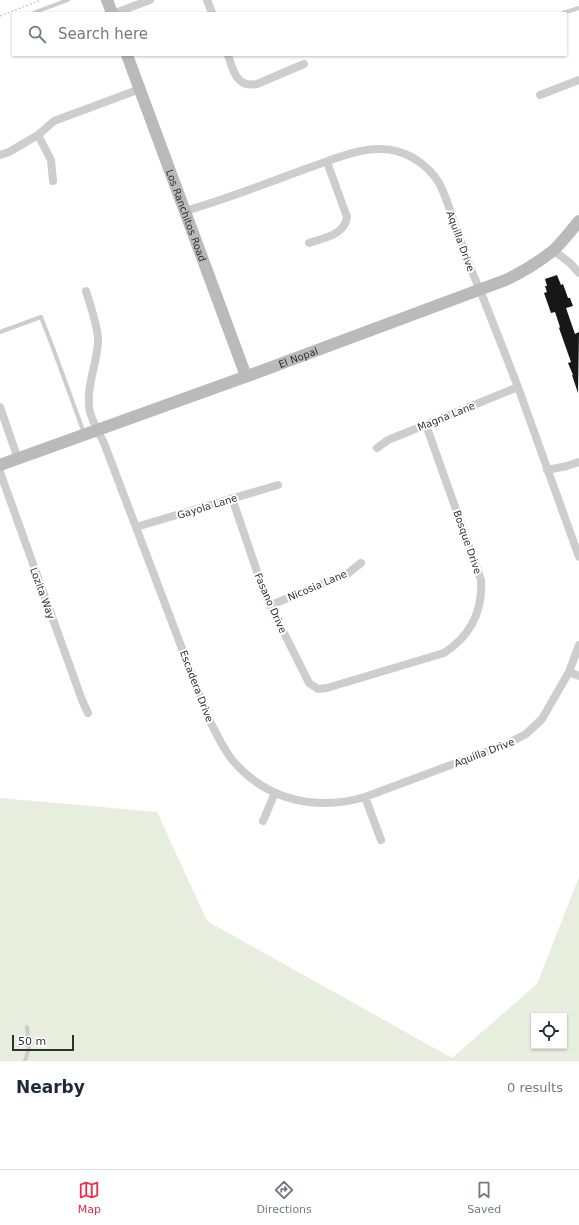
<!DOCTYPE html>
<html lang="en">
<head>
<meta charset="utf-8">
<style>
	body { margin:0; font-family:"DejaVu Sans",sans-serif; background:#f6f6f7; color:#1f2937 }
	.controls { position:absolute; right:12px; bottom:12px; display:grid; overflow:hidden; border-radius:0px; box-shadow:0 1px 3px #0004 }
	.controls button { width:36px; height:36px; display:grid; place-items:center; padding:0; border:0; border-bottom:1px solid #e0e1e3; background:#fff; color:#1f2937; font:20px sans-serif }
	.scale { position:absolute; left:12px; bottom:10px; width:62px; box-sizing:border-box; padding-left:4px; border:2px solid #303030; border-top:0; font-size:11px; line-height:14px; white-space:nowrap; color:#303030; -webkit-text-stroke:3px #fff; paint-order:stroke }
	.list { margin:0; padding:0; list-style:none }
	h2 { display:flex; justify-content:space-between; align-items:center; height:52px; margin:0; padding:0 16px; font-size:17px }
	h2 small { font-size:13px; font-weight:400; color:#747a83 }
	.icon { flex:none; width:22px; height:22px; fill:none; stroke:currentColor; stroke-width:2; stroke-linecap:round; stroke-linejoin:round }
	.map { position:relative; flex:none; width:579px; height:1061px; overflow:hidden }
	.search { position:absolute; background:#fff; box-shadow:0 1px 3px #0004; left:12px; right:12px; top:12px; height:44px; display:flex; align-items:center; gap:10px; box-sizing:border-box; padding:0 14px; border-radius:0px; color:#747a83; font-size:15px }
	.sheet { height:108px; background:#fff }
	nav { display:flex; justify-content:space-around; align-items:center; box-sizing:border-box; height:56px; border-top:1px solid #e0e1e3; background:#fff; font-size:11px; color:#747a83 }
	nav a { display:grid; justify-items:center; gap:2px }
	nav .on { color:#ee2c47 }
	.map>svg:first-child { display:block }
	.green { fill:#e7eede; fill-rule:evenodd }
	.building { fill:#171717 }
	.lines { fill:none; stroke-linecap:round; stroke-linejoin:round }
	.path { stroke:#cdcdcd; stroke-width:1.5; stroke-dasharray:2 2; stroke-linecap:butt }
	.lane { stroke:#cdcdcd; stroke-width:4 }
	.street { stroke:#cdcdcd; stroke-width:8 }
	.secondary { stroke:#bababa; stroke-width:12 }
	.labels { text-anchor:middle; stroke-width:4; stroke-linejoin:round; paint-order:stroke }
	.street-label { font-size:10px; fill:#303030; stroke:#fff }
</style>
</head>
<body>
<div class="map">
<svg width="579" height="1061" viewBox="0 0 579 1061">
	<rect width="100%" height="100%" fill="#fff"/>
	<path class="green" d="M0,798L157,812L207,921L452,1058L537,984L579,877V1061H0ZM534,1016H564V1046H534Z"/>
	<path class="building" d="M557,275L561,285L563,284L568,298H570L573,306L566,308L575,334L579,332L578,393L572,375H573L568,363L571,362L559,328L560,327L555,312L551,313L544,293L547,292L545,286H547L545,279Z"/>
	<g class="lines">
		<path class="path" d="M0,16L41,0"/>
		<path class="lane" d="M33,13L68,0
			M563,13L579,8
			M0,332L41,317L53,348L84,433
			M25,1061L29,1048L27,1027"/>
		<path class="street" d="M207,0L212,13
			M115,13L150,0
			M228,55C233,71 237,88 257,84L304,64
			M540,95L579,80
			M38,135L51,160L53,181
			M0,155L9,152L38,135L54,121L140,89
			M185,211C228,199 269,182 311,167C331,160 360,148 381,149C404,149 427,163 439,183C445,194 449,207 453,219C461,243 469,267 480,290L518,387L579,557
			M309,243C323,238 345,235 347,217L327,162
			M553,250L570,263L579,273
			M86,291C90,304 99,330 98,342C97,365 85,388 90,412C93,423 99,433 104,443L208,717C216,733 223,749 234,762C268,801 317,811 365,797L507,744L526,734L542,719L569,672L579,645
			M0,407L18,459
			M377,448L388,440L518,387
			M547,470L567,466L579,462
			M0,472L82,700L88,713
			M232,498L265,595L309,683L318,689L327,688L444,653C470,636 483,611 481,580L426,425
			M136,527L278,485
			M271,605L347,574L361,563
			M569,672L579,676
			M365,797L381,840
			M263,821L275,793"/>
		<g class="secondary">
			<path d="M107,0L112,13"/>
			<path id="s1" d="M127,55L246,376"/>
			<path id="s2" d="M0,465L253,374L508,279C524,271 540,261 554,250C563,241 571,231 579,221"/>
		</g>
	</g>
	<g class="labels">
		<g class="street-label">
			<text dy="4" stroke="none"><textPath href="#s1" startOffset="171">Los Ranchitos Road</textPath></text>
			<text transform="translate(461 241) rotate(70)" y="4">Aquilla Drive</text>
			<text dy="4" stroke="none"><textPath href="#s2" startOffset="317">El Nopal</textPath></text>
			<text transform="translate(446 416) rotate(-22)" y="4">Magna Lane</text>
			<text transform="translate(207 506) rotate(-17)" y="4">Gayola Lane</text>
			<text transform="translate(468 542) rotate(71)" y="4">Bosque Drive</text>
			<text transform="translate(317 585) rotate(-23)" y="4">Nicosia Lane</text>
			<text transform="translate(43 593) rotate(70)" y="4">Lozita Way</text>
			<text transform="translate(271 603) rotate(66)" y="4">Fasano Drive</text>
			<text transform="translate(197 686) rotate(69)" y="4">Escadera Drive</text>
			<text transform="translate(484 752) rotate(-21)" y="4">Aquilla Drive</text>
		</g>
	</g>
</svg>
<div class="controls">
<button><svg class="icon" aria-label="locate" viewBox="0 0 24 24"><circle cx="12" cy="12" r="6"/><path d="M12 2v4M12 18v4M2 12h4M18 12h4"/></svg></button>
</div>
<div class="scale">50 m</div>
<div class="search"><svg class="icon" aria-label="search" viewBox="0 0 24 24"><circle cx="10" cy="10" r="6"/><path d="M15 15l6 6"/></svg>Search here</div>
</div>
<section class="sheet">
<h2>Nearby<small>0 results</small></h2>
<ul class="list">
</ul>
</section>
<nav>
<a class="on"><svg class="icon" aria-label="map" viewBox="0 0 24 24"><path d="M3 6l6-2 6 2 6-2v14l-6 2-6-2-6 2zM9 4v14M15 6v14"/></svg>Map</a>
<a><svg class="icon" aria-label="directions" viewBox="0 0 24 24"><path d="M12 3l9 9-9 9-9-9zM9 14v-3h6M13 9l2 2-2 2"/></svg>Directions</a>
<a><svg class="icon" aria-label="saved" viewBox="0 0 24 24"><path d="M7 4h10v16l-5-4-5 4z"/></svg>Saved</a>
</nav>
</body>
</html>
